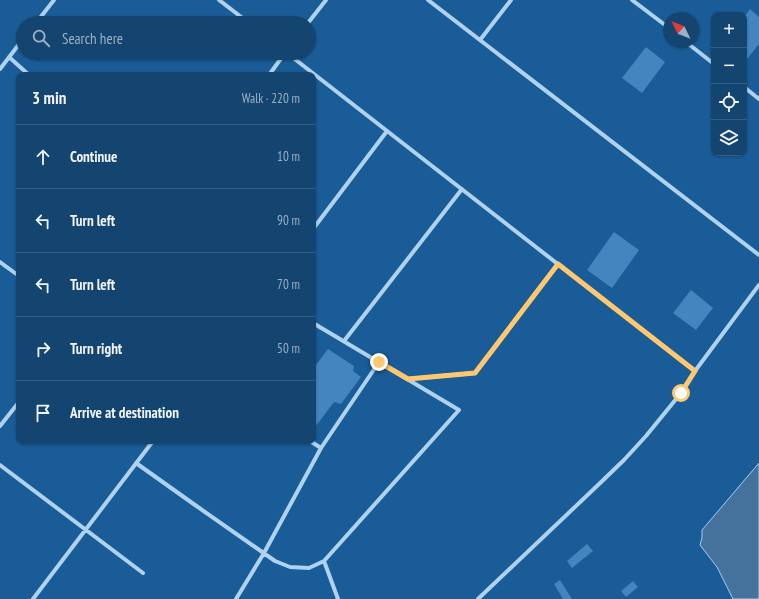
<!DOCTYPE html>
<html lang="en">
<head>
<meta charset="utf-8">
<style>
	body { margin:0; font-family:"PT Sans Narrow",sans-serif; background:#1d4c76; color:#f1f3f6 }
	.controls { position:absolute; right:12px; top:12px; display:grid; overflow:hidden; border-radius:8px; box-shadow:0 1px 3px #0004 }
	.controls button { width:36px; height:36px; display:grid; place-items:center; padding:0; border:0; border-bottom:1px solid #335d84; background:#144571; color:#f1f3f6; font:20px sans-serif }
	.compass { position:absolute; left:663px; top:12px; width:36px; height:36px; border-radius:50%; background:#144571; box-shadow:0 1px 3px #0004; rotate:313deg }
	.stop { position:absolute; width:12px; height:12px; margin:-9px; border:3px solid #ffc86e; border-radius:50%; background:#fff }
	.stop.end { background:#ffc86e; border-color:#fff; box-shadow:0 1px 4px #0008 }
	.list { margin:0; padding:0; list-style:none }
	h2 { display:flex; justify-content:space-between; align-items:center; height:52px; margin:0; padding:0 16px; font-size:17px }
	h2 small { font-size:13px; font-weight:400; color:#9db1c3 }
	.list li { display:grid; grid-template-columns:26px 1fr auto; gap:12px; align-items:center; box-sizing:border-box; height:64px; padding:0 16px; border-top:1px solid #335d84 }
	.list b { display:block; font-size:15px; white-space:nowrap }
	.list em { font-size:13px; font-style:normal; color:#9db1c3 }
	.icon { flex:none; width:22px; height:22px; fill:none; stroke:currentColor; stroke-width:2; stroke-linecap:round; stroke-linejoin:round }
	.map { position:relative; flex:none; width:759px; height:599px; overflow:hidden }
	.search { position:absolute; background:#144571; box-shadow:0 1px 3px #0004; left:16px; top:16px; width:300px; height:44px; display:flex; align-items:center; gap:10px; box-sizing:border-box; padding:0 14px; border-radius:22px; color:#9db1c3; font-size:15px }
	.panel { position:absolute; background:#144571; box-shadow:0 1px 3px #0004; left:16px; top:72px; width:300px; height:372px; border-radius:8px }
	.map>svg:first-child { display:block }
	.water { fill:#45729c; stroke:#a1cef2 }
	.building { fill:#4385be }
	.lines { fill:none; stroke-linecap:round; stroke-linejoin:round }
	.minor { stroke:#aed2f0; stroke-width:4 }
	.route { stroke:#ffc86e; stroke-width:5 }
</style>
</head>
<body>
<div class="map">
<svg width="759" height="599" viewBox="0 0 759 599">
	<rect width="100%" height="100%" fill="#1a5c97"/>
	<path class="water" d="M759,463V599H733L717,567L700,545L702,538V530Z"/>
	<path class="building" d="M750,9L759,17V44L744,63V17Z
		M646,47L665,62L642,93L622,78Z
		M614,232L639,250L612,288L587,270Z
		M691,290L713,308L696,330L673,313Z
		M328,349L354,366L353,371L361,377L341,404L334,402L313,430V369Z
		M587,544L593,551L572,568L567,561Z
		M560,580L572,599H563L554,584Z
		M633,581L638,587L626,597L621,591Z"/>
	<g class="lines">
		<path class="minor" d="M219,0L249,23
			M428,0L759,255
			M632,0L669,28
			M36,23L54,0
			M308,23L326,0
			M480,40L511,0
			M686,42L714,64
			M287,53L695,371
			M9,57L29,75
			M0,69L23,39
			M269,75L285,53
			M744,87L759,99
			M313,229L387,131
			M0,262L19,276
			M344,341L462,189
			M408,379L475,373L558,264
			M0,426L19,402
			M310,441L321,448
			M136,463L195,505L275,561L290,567L309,568L324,561L459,410L313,323
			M0,465L143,573
			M324,561L338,599
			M33,599L153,441
			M236,599L264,553L321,448L379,362
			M478,599L597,486L624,460L646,436L681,393L695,371L759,285"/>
	</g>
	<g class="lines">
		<path class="route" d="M379,362L408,379L475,373L558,264L695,371L681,393"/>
	</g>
</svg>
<div class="controls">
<button>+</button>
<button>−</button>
<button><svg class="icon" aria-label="locate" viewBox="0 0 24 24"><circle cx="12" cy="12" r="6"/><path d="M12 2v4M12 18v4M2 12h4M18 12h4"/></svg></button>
<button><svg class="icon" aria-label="layers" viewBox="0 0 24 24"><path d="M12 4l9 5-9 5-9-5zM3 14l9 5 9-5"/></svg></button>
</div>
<svg class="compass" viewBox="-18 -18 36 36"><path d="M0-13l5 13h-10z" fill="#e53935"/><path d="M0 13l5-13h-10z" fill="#9db1c3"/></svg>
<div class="stop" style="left:681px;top:393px"></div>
<div class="stop end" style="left:379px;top:362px"></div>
<div class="search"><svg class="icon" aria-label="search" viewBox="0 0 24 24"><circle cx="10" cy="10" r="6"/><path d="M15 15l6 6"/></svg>Search here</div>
<section class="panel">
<h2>3 min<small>Walk · 220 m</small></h2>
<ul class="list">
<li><svg class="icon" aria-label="ahead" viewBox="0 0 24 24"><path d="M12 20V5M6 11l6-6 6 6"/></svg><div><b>Continue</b></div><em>10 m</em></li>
<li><svg class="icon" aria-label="left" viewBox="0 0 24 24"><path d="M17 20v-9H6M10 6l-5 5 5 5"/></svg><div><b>Turn left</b></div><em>90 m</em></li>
<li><svg class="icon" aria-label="left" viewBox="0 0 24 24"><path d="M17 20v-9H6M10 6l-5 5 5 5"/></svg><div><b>Turn left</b></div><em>70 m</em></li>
<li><svg class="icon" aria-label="right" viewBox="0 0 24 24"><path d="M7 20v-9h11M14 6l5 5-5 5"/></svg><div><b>Turn right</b></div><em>50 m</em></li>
<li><svg class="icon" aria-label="arrive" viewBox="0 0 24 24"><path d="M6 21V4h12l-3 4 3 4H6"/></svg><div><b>Arrive at destination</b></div></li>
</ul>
</section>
</div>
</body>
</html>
